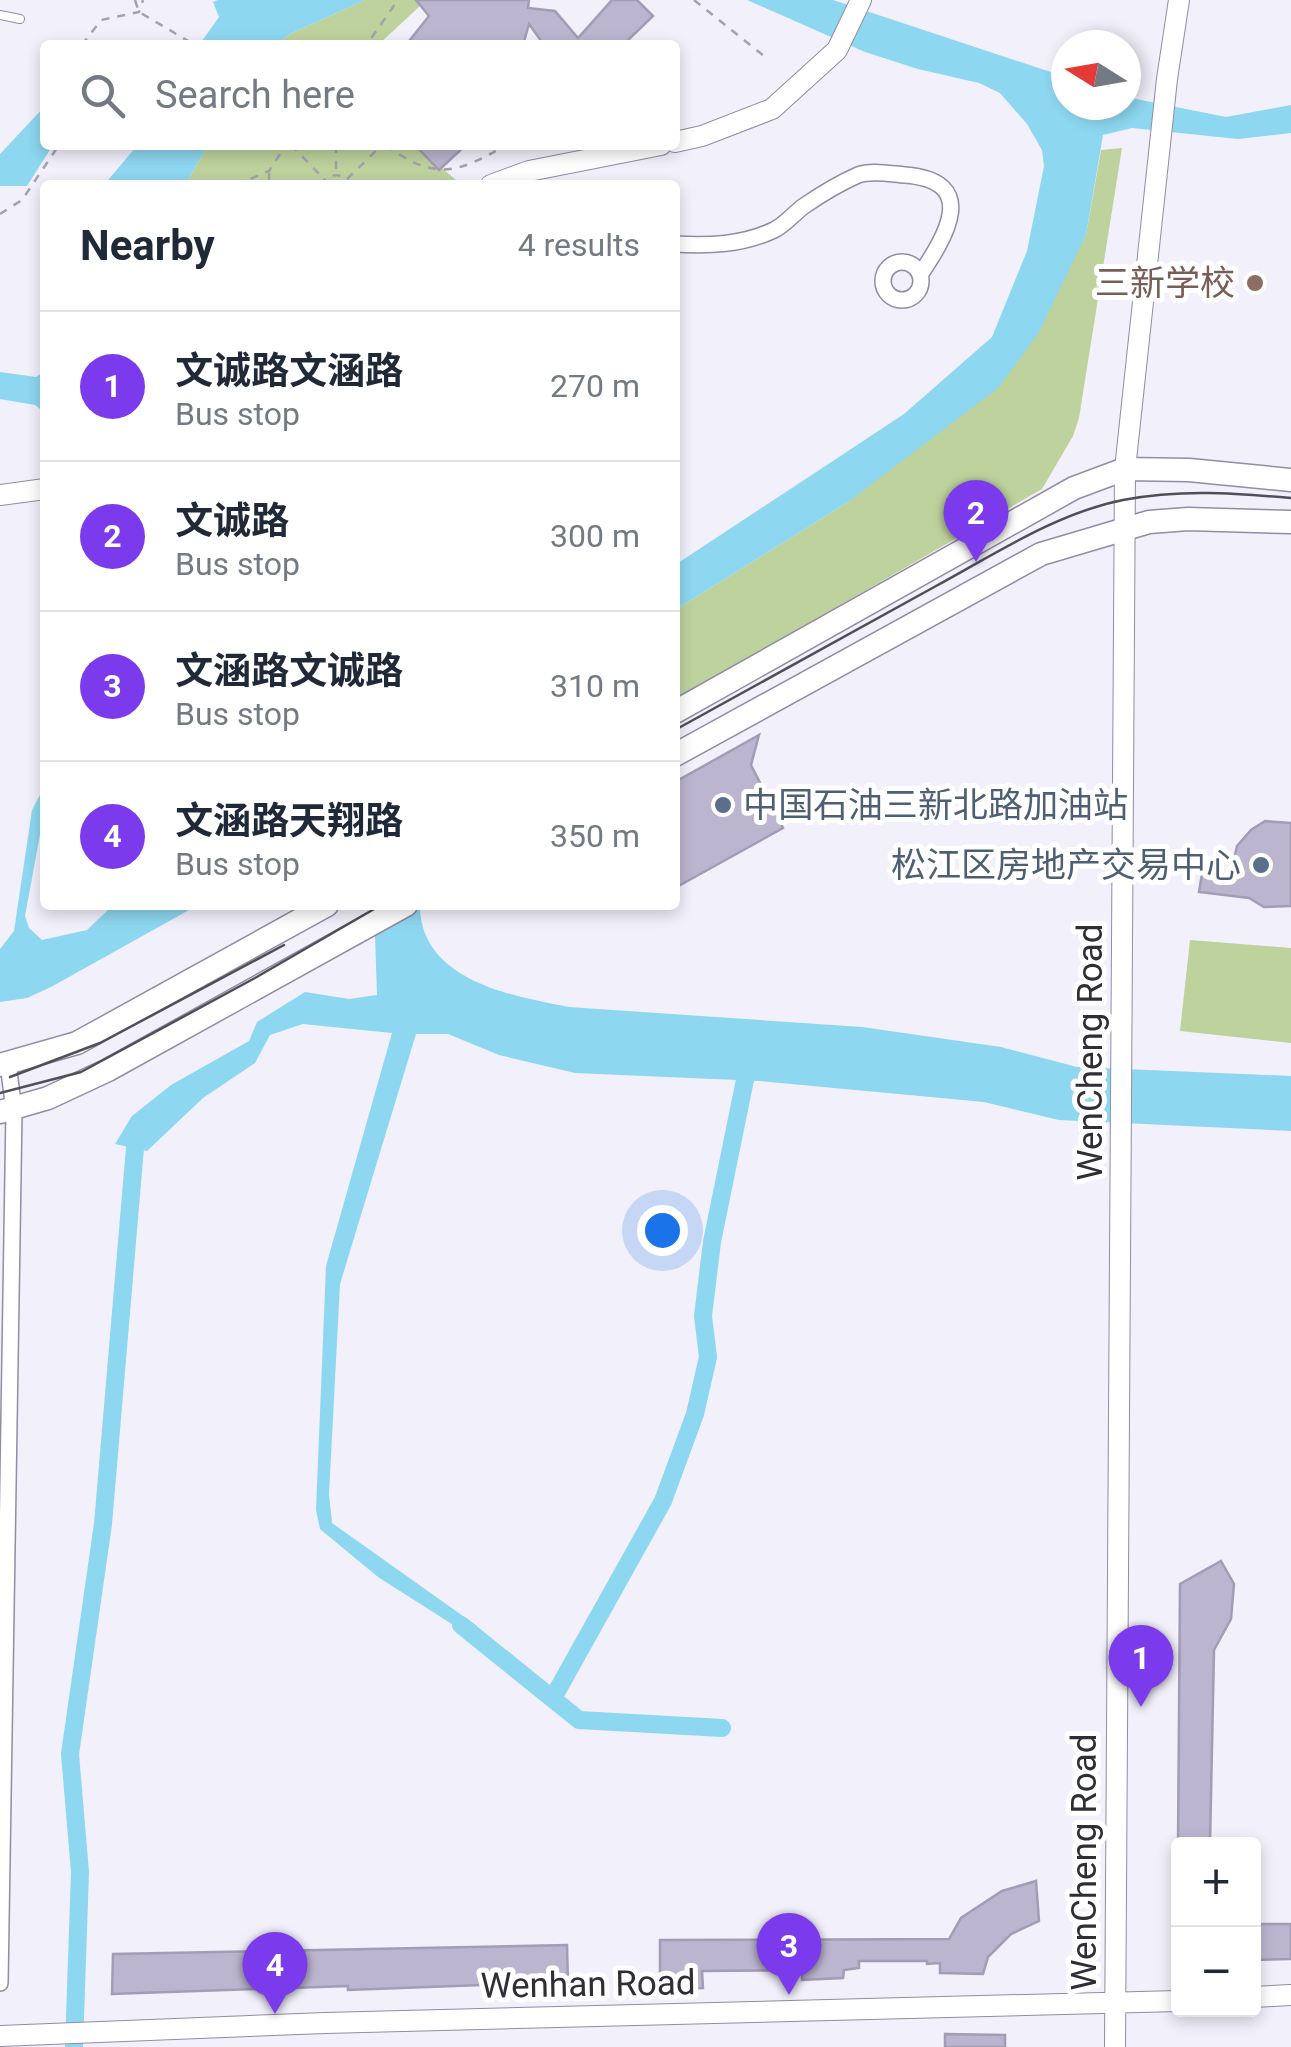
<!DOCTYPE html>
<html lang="en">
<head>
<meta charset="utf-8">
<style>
	body { margin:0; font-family:Roboto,"Noto Sans SC",sans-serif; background:#f2f2f3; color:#1f2937 }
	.controls { position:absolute; right:30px; bottom:30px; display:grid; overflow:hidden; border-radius:10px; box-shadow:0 5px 15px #0003 }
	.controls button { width:90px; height:90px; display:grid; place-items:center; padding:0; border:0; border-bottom:2px solid #e0e1e3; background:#fff; color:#1f2937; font:50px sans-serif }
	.compass { position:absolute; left:1051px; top:30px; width:90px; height:90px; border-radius:50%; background:#fff; box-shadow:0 5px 15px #0003; rotate:281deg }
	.you { position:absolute; left:662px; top:1230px; width:35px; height:35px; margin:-25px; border:8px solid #fff; border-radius:50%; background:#1a73e8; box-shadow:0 0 0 15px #1a73e833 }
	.badge { display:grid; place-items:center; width:65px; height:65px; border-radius:50%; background:#7c3aed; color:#fff; font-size:32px; font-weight:700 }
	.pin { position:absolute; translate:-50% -82px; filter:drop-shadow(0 2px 5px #0008) }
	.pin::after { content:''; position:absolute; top:52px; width:35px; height:30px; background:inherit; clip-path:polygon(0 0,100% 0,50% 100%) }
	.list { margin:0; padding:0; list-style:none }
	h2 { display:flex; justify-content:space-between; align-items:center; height:130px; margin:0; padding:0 40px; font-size:42px }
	h2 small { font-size:32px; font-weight:400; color:#747a83 }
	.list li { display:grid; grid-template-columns:65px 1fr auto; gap:30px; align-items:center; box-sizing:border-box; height:150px; padding:0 40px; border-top:2px solid #e0e1e3 }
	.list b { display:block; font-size:38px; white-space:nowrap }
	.list p { margin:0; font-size:32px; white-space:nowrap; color:#747a83 }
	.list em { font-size:32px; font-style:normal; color:#747a83 }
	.icon { flex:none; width:55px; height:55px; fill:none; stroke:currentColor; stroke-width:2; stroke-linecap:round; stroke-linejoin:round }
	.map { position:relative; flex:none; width:1291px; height:2047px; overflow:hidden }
	.search { position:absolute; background:#fff; box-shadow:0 5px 15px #0003; left:40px; top:40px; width:640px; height:110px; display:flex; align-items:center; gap:25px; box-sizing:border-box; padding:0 35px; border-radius:10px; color:#747a83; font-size:38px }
	.panel { position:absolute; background:#fff; box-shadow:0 5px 15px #0003; left:40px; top:180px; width:640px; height:730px; border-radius:10px }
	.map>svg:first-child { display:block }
	.green { fill:#bed29d }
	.water { fill:#8dd7f0 }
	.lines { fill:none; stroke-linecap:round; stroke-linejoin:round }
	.canal { stroke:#8dd7f0; stroke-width:18 }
	.building { fill:#bcb5cf; stroke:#a39cb5; stroke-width:2.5 }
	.service-casing { stroke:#928ca4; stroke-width:10 }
	.minor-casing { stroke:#928ca4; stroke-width:18 }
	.tertiary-casing { stroke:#928ca4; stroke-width:22 }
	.secondary-casing { stroke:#928ca4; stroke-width:25 }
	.path { stroke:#a4a2ad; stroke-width:2.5; stroke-dasharray:8 8; stroke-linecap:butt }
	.service { stroke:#fff; stroke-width:8 }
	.minor { stroke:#fff; stroke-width:15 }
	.tertiary { stroke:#fff; stroke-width:20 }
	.secondary { stroke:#fff; stroke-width:22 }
	.tram { stroke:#514e58; stroke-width:2.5 }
	.education-dot { fill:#8d6e63; stroke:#fff; stroke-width:4 }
	.service-dot { fill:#5c6f8a; stroke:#fff; stroke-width:4 }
	.labels { text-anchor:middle; stroke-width:10; stroke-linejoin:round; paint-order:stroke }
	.education-label { font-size:35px; fill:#785e54; stroke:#fff; text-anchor:end }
	.service-label { font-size:35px; fill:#4e5e75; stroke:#fff; text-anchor:start }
	.street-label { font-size:35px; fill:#302d37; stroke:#fff }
</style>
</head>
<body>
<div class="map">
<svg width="1291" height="2047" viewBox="0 0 1291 2047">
	<rect width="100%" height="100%" fill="#f2f0fb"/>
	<path class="green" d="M365,0H419L420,6L378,45H276L290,34Z
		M208,145H415L456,180L466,185H185Z
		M1122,148L1079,418L1073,436L1042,489L675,700V610L848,502L1063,277L1086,235L1101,150Z
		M1190,940L1291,948V1043L1180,1031Z"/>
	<path class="water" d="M218,0H365L290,34L276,45H199L219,17L213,2Z
		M747,0H833L1066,77V105H1126V97L1226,117L1291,105V133L1238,139L1132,128L1103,135L1086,235L1038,334L998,388L848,502L675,610V565L904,414L992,337L1027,251L1044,166L1042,150L1027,124L1000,93L979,83L918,69L865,52Z
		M45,106V145H53L27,186H0V154Z
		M133,145H208L185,185H104L135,148Z
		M45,363V413L35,405L0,399V372L36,377L44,372Z
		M45,785V807L25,916L29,928L42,940L87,930L113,905H198L51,987L27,998L0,1002V949L14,931L32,810Z
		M374,905H420C420,980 511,996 569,1007L862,1027L1001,1047L1077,1067L1291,1076V1131L1059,1120L984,1102L759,1081L575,1073L499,1055L448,1034H416L340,1284L329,1494L332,1523L477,1626L480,1642L378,1577L320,1529L316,1510L326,1266L392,1033L303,1024L270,1035L255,1063L203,1098L147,1151L115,1144L132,1116L171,1085L249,1041L257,1022L305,992L349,999L377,995Z"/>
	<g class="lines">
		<path class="canal" d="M461,1625L579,1720L722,1728
			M553,1698L663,1501L695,1414L708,1357L703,1316L712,1242L749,1060
			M74,2047L80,1872L70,1754L103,1524L136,1136L144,1130"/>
	</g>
	<path class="building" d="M416,0H529L528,8L555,11L578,38L612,0H637L653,16L623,45H544L529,24L523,45H406L429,16Z
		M415,145H466L439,170Z
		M759,735L751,765L783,828L675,888V782Z
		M1265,821L1291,823V906L1264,907L1249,898L1199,892L1202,874L1230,878L1237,846L1251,830Z
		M1221,1561L1234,1584L1231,1619L1214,1650L1210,1844H1178L1180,1584Z
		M1036,1881L1039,1921L1011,1934L988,1957L983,1974L940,1973V1963L927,1964V1961H859V1968L844,1970L843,1978L802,1980V1970L702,1971L703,1988L660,1989V1940L949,1939L961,1918L1002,1891Z
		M1254,1924H1291V1959L1254,1960Z
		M567,1945L568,1982L348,1990V1986L112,1994L113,1954Z
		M945,2034L1005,2035V2047H945Z"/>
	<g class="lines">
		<defs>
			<path id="service" d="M0,15L20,19"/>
			<path id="minor" d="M675,244C709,246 742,245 774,230C785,225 794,213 804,206C820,195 840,183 858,175C871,170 891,174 905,175C980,181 946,236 920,275
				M883 281a19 19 0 1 1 38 0a19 19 0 1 1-38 0Z
				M0,1983L14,1110L8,1064"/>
			<path id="tertiary" d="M675,142L702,136L772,109L837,50L861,0
				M491,185L529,171L661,145
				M0,495L45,489
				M1254,1997L1291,1995
				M0,2036L325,2023L1178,2001
				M1115,2047L1125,469L1167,79L1179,0"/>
			<path id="secondary" d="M675,712L1074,488L1125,469L1189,470L1291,480
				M675,755L1041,554L1149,522L1188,519L1291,522
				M0,1065L77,1043L327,905
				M0,1112L48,1098L108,1070L406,905"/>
		</defs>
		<use href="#service" class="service-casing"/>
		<use href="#minor" class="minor-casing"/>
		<use href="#tertiary" class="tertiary-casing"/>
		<use href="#secondary" class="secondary-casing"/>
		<path class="path" d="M135,0L139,12L195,45
			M694,0L764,56
			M82,45L101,20L139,12L143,0
			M357,45L372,37L398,0
			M291,145L324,179
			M336,145V173
			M386,145C434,181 457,174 506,145
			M269,173V185
			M347,179L382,145
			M236,185L269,171L286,145
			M320,185C329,172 343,172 352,185
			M0,214L22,200L59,145"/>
		<use href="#service" class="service"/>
		<use href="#minor" class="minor"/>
		<use href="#tertiary" class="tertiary"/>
		<use href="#secondary" class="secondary"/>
		<path class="tram" d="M675,730C762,682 849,634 936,586C995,554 1057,513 1123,500C1180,489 1234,493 1291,498
			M10,1077L100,1043L284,945
			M0,1093L81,1072L255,978L381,905"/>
	</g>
	<circle class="education-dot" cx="1255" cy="283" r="10"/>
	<g class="service-dot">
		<circle cx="723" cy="805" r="10"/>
		<circle cx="1261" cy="865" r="10"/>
	</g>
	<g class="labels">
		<g class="education-label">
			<text x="1235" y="295">三新学校</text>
		</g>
		<g class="service-label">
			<text x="743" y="817">中国石油三新北路加油站</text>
			<text x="1241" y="877" text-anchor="end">松江区房地产交易中心</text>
		</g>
		<g class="street-label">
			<text transform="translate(1090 1052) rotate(-90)" y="12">WenCheng Road</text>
			<text transform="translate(1084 1862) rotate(-90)" y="12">WenCheng Road</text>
			<text transform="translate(588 1984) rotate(-1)" y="12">Wenhan Road</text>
		</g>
	</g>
</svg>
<div class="controls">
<button>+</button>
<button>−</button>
</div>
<svg class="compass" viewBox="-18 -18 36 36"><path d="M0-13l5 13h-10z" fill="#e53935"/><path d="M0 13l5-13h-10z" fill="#747a83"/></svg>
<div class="you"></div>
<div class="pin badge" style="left:1141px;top:1707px">1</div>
<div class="pin badge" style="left:976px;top:562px">2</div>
<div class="pin badge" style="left:789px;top:1995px">3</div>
<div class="pin badge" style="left:275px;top:2014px">4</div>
<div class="search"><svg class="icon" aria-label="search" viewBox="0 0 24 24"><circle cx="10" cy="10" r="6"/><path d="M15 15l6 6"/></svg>Search here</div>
<section class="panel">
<h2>Nearby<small>4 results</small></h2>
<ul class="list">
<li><span class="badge">1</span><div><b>文诚路文涵路</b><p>Bus stop</p></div><em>270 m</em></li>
<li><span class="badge">2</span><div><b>文诚路</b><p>Bus stop</p></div><em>300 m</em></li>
<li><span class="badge">3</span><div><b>文涵路文诚路</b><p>Bus stop</p></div><em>310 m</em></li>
<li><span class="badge">4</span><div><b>文涵路天翔路</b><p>Bus stop</p></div><em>350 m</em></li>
</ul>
</section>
</div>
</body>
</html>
